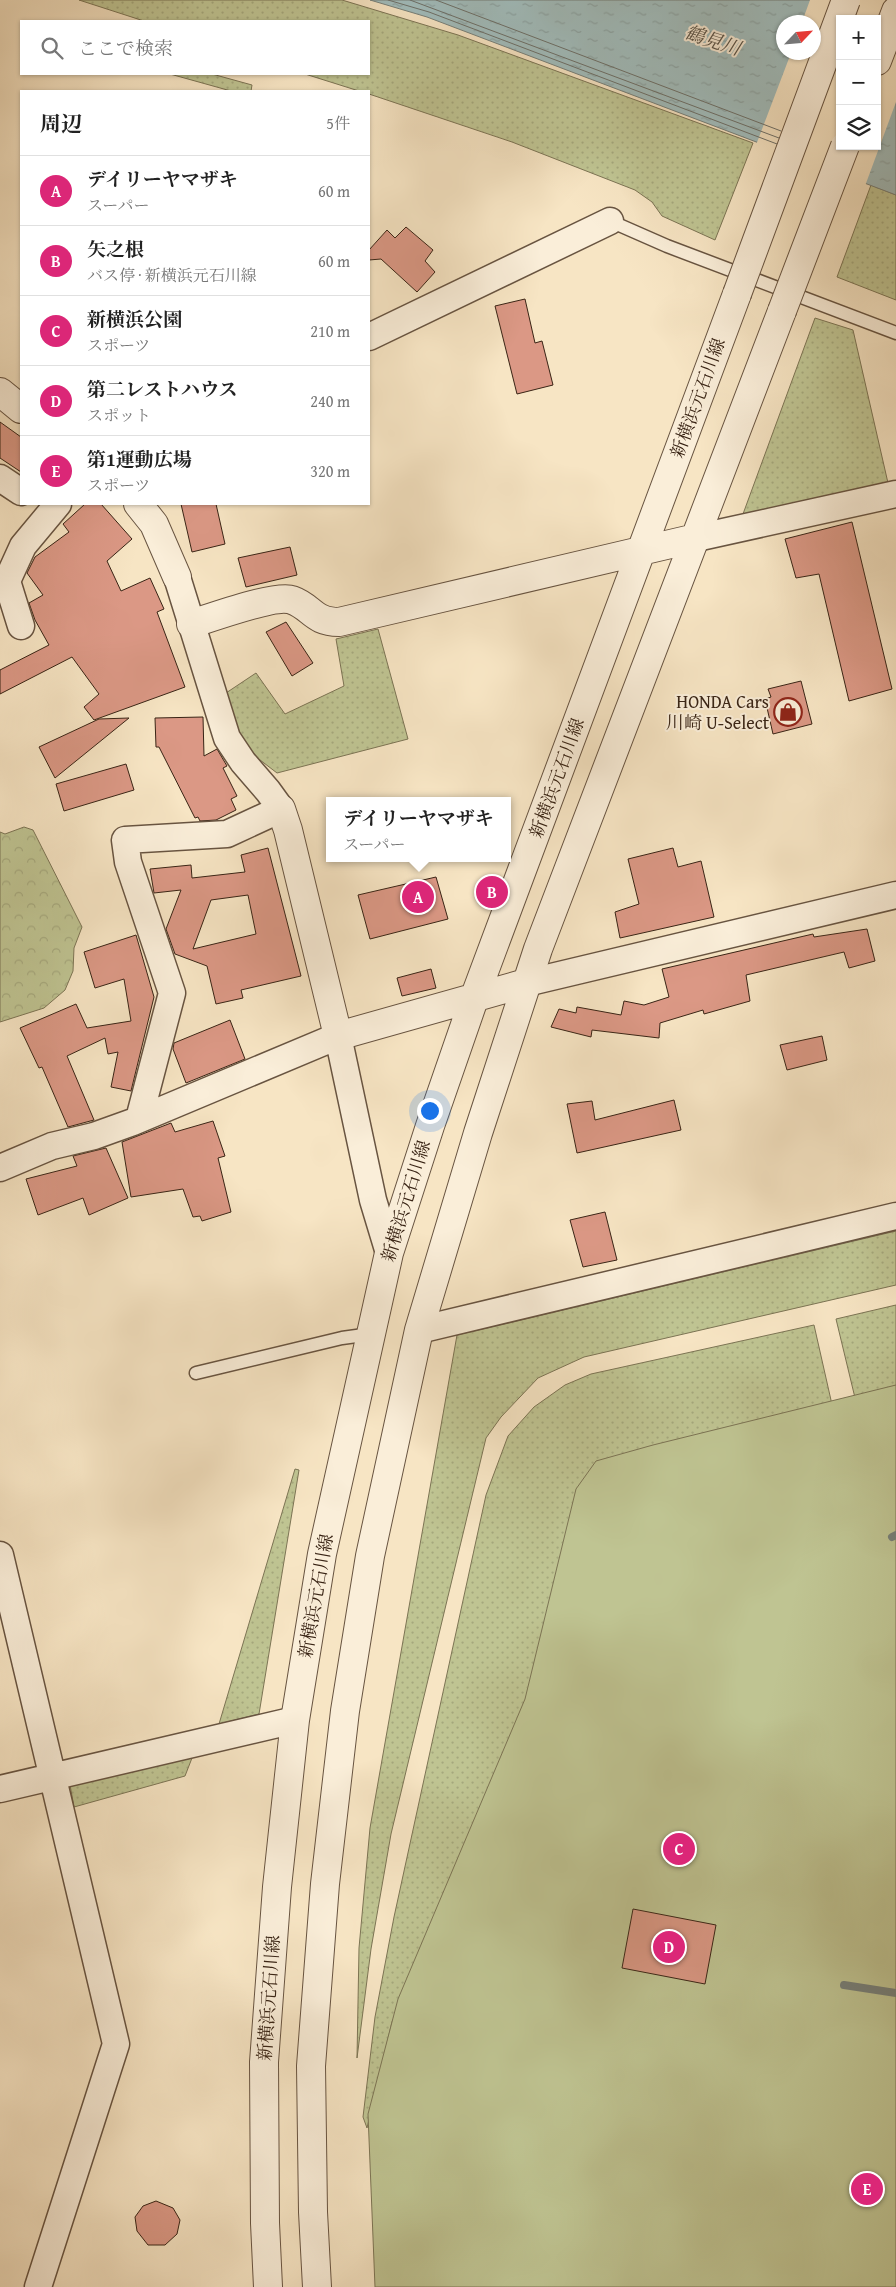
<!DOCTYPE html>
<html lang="ja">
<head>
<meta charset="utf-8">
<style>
	body { margin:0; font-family:"Gentium Book Plus","Noto Serif JP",serif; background:#f6f6f6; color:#222 }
	.controls { position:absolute; right:15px; top:15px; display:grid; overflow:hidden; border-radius:0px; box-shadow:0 1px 4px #0004 }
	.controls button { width:45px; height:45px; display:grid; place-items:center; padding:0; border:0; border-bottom:1px solid #e0e0e0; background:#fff; color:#222; font:25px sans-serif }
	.compass { position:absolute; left:776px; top:15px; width:45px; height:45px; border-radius:50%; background:#fff; box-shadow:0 1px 4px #0004; rotate:64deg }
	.you { position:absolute; left:429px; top:1110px; width:18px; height:18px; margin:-12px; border:4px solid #fff; border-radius:50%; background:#1a73e8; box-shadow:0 0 0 8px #1a73e833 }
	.badge { display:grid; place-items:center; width:32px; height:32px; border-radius:50%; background:#db2777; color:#fff; font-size:16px; font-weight:700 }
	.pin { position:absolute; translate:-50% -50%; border:2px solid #fff; box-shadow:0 1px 5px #0006 }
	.popup { position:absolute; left:326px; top:797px; width:185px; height:65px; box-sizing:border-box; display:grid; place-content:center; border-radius:0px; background:#fff; filter:drop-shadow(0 1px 4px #0005); font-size:16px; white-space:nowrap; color:#767676 }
	.popup b { font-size:19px; color:#222 }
	.popup::after { content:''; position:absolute; left:50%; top:100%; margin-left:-10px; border:10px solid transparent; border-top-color:#fff }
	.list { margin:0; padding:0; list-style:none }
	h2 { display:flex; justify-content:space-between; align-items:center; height:65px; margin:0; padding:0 20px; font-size:21px }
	h2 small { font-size:16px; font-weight:400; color:#767676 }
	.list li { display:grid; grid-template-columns:32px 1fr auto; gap:15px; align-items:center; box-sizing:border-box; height:70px; padding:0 20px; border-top:1px solid #e0e0e0 }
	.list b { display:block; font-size:19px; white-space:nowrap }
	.list p { margin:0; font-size:16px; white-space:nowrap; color:#767676 }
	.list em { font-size:16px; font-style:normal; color:#767676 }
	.icon { flex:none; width:28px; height:28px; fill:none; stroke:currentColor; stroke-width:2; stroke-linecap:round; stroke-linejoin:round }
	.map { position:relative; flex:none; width:896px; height:2287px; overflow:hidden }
	.search { position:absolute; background:#fff; box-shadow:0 1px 4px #0004; left:20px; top:20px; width:350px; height:55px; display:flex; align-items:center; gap:12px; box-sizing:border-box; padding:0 18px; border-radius:0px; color:#767676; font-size:19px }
	.panel { position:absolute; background:#fff; box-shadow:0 1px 4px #0004; left:20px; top:90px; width:350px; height:415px; border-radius:0px }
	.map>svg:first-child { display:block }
	.grass { fill:url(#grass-dots); stroke:#7c7454 }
	.forest { fill:url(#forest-crowns); stroke:#7c7454 }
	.park { fill:#bfc492; stroke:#7c7454 }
	.water { fill:url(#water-ripples); stroke:#77807a; fill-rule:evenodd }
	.pier { fill:#f7e5c4; fill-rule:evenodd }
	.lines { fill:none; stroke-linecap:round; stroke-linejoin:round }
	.shore { stroke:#6d7069; stroke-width:1 }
	.stream { stroke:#77807a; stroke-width:8 }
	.building { fill:#db9885; stroke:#392415; fill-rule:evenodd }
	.service-casing { stroke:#685441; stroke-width:15 }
	.minor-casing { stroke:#685441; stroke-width:29 }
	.tertiary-casing { stroke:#685441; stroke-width:30 }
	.service { stroke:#faeed9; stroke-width:12 }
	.minor { stroke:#faeed9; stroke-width:26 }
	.tertiary { stroke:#faeed9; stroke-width:28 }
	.tertiary-bridge-casing { stroke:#685441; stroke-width:30; stroke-linecap:butt }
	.tertiary-bridge { stroke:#faeed9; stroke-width:28 }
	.labels { text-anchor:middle; stroke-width:4; stroke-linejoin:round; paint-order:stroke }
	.street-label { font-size:18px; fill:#392415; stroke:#faeed9 }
	.poi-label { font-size:18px; fill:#392415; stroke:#faeed9; text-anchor:end }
	.water-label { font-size:19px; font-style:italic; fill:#585247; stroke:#faeed9 }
</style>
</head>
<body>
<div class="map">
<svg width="896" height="2287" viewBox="0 0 896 2287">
	<defs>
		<pattern id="grass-dots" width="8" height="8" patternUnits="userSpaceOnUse" patternTransform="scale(1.25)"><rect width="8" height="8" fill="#bfc492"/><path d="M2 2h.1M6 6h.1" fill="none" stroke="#a5a87d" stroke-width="1.8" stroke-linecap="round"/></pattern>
		<pattern id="forest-crowns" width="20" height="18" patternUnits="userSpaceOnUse" patternTransform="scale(1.25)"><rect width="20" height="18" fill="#bfc492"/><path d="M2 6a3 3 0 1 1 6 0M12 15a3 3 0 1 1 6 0" fill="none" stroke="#a5a87d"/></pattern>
		<pattern id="water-ripples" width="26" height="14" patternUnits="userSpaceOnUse" patternTransform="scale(1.25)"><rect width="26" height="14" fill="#a1bdbd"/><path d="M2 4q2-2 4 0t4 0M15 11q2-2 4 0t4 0" fill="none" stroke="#8ba2a2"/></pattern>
	</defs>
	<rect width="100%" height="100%" fill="#f7e5c4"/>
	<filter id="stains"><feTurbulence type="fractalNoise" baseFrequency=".004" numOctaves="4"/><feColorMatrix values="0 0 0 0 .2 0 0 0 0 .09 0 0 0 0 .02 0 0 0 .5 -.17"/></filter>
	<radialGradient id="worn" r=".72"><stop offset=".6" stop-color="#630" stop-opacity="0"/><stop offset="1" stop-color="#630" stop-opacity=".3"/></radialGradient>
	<path class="grass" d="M79,0H342L458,35L753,143L715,240L662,216L652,202L635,190L512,142L369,94V91H359L305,74H369V21H144Z
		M170,74H212L252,85L251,91H231Z
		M871,185L896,195V300L837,277Z
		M815,318L853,330L888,483L743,514Z
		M378,629L408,739L277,773L251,753L231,718L223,695L256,673L285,714L344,686L336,639Z
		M896,1231V1285L584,1357L538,1378L501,1417L486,1438L391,1834L371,1949L357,2058L359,1948L370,1828L457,1335Z
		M896,1305V1393L856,1402L836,1319Z
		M814,1325L833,1409L527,1710L392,2022L367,2128L363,2117L375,2017L394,1917L486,1495L508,1436L534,1407L565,1385L591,1374Z
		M295,1469L299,1470L259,1714L219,1724Z
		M192,1758L185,1776L74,1807L70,1785Z"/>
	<path class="forest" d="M24,827L33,830L82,927L74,948L73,971L65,990L44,1008L0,1022V832L5,834Z"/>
	<path class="park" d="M896,1385V2287H375L368,2114L398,1999L525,1699L576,1489L596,1461L653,1445Z"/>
	<path class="water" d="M370,0H849L896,19V195L427,17ZM840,19H877V146H840ZM784,22H814V52H784Z"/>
	<path class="pier" d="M810,0H856L896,16V102L865,186L756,145L791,53L814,52V22H802ZM840,19H877V146H840Z"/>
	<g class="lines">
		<path class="shore" d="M388,0L429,12L777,144
			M410,0L779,138
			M436,0L781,131"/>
		<path class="stream" d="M892,1537L896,1535
			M844,1985L896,1993"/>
	</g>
	<path class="building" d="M406,227L433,250L425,261L435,272L417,292L381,259L369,260V250L387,230L395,238Z
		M525,299L535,343L542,341L553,385L517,394L495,306Z
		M0,422L21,437V472L0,458Z
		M85,504H101L132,539L107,561L121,591L150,578L164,609L157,612L185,687L94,720L84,707L99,694L72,657L0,694V670L49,645L35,620L29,603L43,595L27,573L35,557L69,532L63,524Z
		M181,504H216L225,544L192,552Z
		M852,522L892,689L849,701L819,574L796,578L785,539Z
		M290,547L297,575L246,587L238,558Z
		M286,622L313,663L292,676L266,632Z
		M801,681L812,724L773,734L765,699L771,697L768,689Z
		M203,717L204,756L217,749L227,766L223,768L237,796L231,799L236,810L216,820L200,821L198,817L195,818L159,747H156L155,718Z
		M129,718L55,778L39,747L99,719Z
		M126,764L134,790L64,811L56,784Z
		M268,848L301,976L241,990L243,998L216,1004L207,966L175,954L166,929L181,890L154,893L150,869L191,865L192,878L245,872L241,855ZM248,895L256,934L193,949L211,900Z
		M673,848L678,867L701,861L714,917L620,938L615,912L639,904L628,859Z
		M436,877L448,919L370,939L358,895Z
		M867,929L875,961L849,968L844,952L746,975L750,1001L704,1014L703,1010L660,1023L659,1038L592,1030L591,1037L551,1027L559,1009L576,1013L577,1007L621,1015L624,1001L644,1005L669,997L662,969L813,934L814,937Z
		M136,935L154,997L131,1091L111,1087L118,1052L108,1054L105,1038L67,1056L94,1120L68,1127L42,1067L39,1068L20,1028L76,1004L87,1028L131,1021L124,979L95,988L84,952Z
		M431,969L436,988L402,996L397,978Z
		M230,1020L245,1059L186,1083L173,1049L174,1043Z
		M822,1036L827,1060L787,1070L780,1045Z
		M674,1100L681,1130L577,1153L567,1104L592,1101L595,1120Z
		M213,1121L225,1156L218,1158L231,1212L202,1221L200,1216L193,1217L183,1189L131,1197L122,1142L171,1123L175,1132Z
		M106,1148L128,1198L89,1215L83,1198L38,1215L26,1179L77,1166L73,1156Z
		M605,1212L617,1260L583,1267L570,1220Z
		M633,1909L716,1925L705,1984L622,1968Z
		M156,2201L173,2208L180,2220L177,2234L165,2245H148L137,2231L135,2217L143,2206Z"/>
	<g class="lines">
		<defs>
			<path id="service" d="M610,221L667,246L896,333
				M196,1373L342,1338L371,1334"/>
			<path id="minor" d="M369,337L610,221
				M0,478L21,492
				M696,538L896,494
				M21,626L7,581L23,546L58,504
				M526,983L896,895
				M139,1119L172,993L128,862L125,840L227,834L281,809L268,791L243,762L227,738L177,577
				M0,1168L52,1146L94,1136L133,1122L338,1036L373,1200L389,1253
				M419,1330L896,1216
				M0,1555L116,2044L38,2287
				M0,1789L295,1720"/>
			<path id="tertiary" d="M877,61L896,11
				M0,392L21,409
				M138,504L154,524L177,577
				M191,624C210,618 276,594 292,600C312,607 313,622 339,622L696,538
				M281,809L288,830L338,1036L526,983
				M268,2287L265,2223L264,2062L277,1887L295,1720L322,1554L389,1253L430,1126L475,996L737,294
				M317,2287L313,2212L311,2066L325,1884L345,1711L370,1556L419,1330L478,1133L538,949L782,311"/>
		</defs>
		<use href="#service" class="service-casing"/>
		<use href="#minor" class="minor-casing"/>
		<use href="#tertiary" class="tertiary-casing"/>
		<use href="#service" class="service"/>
		<use href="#minor" class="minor"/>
		<use href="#tertiary" class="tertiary"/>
		<defs>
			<path id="tertiary-bridge" d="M737,294L846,0
				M782,311L845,146"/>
		</defs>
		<use href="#tertiary-bridge" class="tertiary-bridge-casing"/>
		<use href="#tertiary-bridge" class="tertiary-bridge"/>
	</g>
	<defs>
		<symbol id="shop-ring" viewBox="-11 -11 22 22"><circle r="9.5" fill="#faeed9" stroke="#8f2418" stroke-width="1.5"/><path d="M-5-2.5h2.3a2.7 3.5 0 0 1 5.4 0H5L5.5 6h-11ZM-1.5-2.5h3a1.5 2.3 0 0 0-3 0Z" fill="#8f2418"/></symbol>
	</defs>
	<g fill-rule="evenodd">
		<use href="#shop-ring" x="772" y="696" width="32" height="32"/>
	</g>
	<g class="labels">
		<g class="street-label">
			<text transform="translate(698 398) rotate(-70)" y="6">新横浜元石川線</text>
			<text transform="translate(557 778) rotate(-70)" y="6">新横浜元石川線</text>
			<text transform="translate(406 1201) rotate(-73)" y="6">新横浜元石川線</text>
			<text transform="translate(316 1596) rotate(-80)" y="6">新横浜元石川線</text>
			<text transform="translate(269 1998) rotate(-86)" y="6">新横浜元石川線</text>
		</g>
		<g class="poi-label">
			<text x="769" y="708">HONDA Cars<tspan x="769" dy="21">川崎 U-Select</tspan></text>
		</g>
		<g class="water-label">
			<text transform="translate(713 40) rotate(18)" y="7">鶴見川</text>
		</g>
	</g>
	<rect width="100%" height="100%" filter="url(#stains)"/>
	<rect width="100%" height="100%" fill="url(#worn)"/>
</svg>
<div class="controls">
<button>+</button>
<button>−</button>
<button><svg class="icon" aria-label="layers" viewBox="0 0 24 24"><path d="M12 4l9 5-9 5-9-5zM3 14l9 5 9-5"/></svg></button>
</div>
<svg class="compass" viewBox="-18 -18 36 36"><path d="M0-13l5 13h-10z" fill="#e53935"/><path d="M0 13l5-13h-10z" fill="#767676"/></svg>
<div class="you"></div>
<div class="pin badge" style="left:418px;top:897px">A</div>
<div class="popup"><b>デイリーヤマザキ</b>スーパー</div>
<div class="pin badge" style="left:492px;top:892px">B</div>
<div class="pin badge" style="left:679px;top:1849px">C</div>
<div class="pin badge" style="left:669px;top:1947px">D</div>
<div class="pin badge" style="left:867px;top:2189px">E</div>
<div class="search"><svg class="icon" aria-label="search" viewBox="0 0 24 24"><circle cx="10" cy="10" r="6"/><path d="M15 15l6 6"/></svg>ここで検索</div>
<section class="panel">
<h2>周辺<small>5件</small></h2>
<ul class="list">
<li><span class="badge">A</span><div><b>デイリーヤマザキ</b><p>スーパー</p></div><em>60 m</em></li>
<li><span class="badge">B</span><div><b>矢之根</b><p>バス停 · 新横浜元石川線</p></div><em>60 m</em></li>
<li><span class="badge">C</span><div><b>新横浜公園</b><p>スポーツ</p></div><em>210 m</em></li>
<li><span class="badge">D</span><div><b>第二レストハウス</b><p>スポット</p></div><em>240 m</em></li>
<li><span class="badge">E</span><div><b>第1運動広場</b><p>スポーツ</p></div><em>320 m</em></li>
</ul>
</section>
</div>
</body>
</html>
